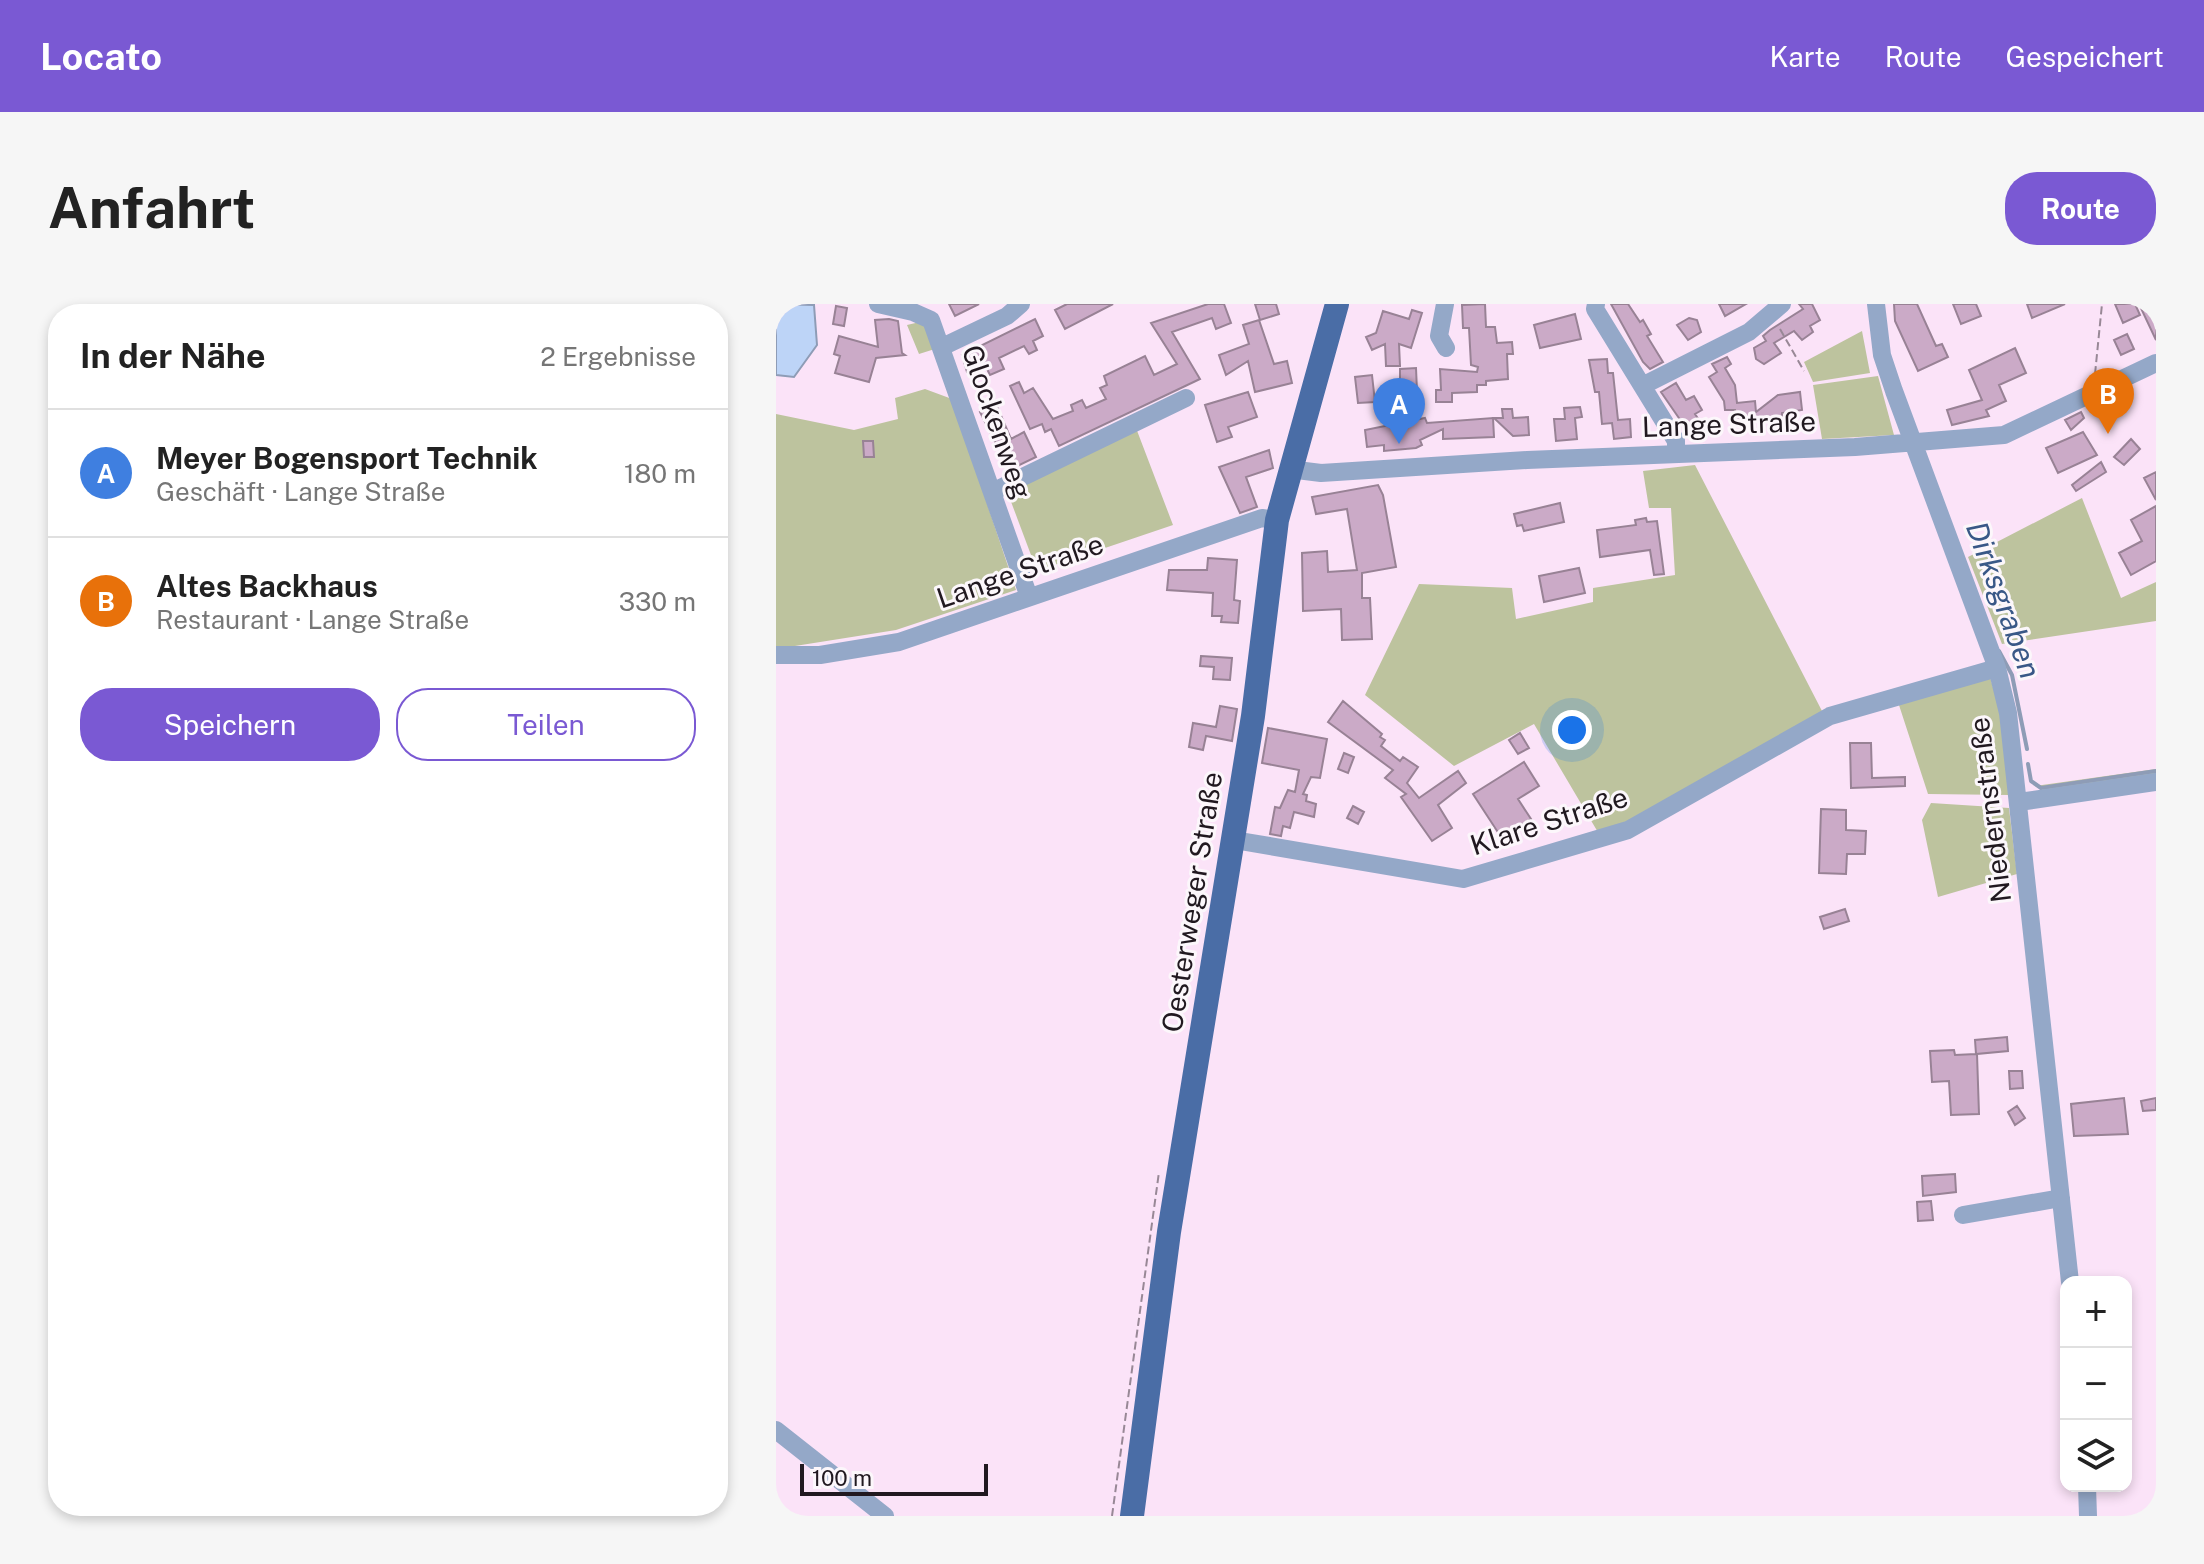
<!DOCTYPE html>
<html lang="de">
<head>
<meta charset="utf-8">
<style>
	body { margin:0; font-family:"Public Sans",sans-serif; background:#f6f6f6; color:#222 }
	.controls { position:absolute; right:24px; bottom:24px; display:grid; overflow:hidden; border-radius:16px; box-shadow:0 4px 12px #0003 }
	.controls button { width:72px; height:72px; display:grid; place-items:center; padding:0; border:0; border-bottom:2px solid #e0e0e0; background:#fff; color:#222; font:40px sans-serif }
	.scale { position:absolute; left:24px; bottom:20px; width:188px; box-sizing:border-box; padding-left:8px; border:4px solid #211920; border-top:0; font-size:22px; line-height:28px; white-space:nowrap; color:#211920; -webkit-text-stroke:6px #fcf7fb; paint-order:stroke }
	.you { position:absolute; left:796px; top:426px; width:28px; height:28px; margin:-20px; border:6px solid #fff; border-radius:50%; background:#1a73e8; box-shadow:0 0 0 12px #1a73e833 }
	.badge { display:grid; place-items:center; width:52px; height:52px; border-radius:50%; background:#7a59d3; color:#fff; font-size:26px; font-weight:700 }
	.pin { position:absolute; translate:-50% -66px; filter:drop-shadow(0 2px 4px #0008) }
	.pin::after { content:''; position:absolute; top:42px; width:28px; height:24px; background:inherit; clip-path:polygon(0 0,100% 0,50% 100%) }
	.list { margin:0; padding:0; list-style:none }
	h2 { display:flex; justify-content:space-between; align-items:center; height:104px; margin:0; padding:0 32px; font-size:34px }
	h2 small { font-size:26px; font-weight:400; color:#767676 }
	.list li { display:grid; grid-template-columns:52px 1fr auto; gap:24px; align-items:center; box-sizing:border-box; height:128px; padding:0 32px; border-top:2px solid #e0e0e0 }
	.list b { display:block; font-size:30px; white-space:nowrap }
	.list p { margin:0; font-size:26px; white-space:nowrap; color:#767676 }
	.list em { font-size:26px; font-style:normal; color:#767676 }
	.actions { display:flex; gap:16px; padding:24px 32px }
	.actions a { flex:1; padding:18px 0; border:2px solid #7a59d3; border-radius:32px; text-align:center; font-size:28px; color:#7a59d3 }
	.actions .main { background:#7a59d3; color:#fff }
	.icon { flex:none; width:44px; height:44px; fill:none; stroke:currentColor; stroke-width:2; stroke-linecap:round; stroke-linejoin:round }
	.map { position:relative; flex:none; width:1380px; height:1212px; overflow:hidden; border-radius:32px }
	header { display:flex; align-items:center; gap:48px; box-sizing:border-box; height:112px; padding:0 40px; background:#7a59d3; color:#fff }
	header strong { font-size:38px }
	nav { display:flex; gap:44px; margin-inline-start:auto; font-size:28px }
	.intro { display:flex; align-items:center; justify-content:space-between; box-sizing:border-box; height:192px; padding:0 48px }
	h1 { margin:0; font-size:56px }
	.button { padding:20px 36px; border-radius:32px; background:#7a59d3; color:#fff; font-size:28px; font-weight:700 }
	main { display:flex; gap:48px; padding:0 48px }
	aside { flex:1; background:#fff; border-radius:32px; box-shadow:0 4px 12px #0003 }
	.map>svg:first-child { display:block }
	.green { fill:#bdc39e }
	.water { fill:#bdd4f7; stroke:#8e9cb6; stroke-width:2 }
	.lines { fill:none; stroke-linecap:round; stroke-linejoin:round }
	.stream { stroke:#8e9cb6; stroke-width:4 }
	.building { fill:#cbaac7; stroke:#988295; stroke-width:2 }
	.path { stroke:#988896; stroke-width:2; stroke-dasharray:8 4; stroke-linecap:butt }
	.minor { stroke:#94a8c8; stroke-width:18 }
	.major { stroke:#4a6da6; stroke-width:24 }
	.labels { text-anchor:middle; stroke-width:6; stroke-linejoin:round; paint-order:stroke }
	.street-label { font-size:28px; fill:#211920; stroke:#fcf7fb }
	.water-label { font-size:30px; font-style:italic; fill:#395887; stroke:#fcf7fb }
</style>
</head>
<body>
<header>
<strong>Locato</strong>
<nav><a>Karte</a><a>Route</a><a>Gespeichert</a></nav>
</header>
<div class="intro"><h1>Anfahrt</h1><a class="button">Route</a></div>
<main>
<aside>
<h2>In der Nähe<small>2 Ergebnisse</small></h2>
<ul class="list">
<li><span class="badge" style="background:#3f7fe0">A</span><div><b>Meyer Bogensport Technik</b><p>Geschäft · Lange Straße</p></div><em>180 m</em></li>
<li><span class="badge" style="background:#e8710a">B</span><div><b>Altes Backhaus</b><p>Restaurant · Lange Straße</p></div><em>330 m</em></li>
</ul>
<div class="actions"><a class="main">Speichern</a><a>Teilen</a></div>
</aside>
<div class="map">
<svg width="1380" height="1212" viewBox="0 0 1380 1212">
	<rect width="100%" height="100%" fill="#fbe3f8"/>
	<path class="green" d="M148,17L162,44L143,50L131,21Z
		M1086,27L1094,69L1037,78L1028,58Z
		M1102,72L1118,131L1046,135L1037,81Z
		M149,85L176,95L240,286L120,326L0,345V110L78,126L122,115L119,94Z
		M360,124L397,221L261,267L231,187Z
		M919,161L1046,407L849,522L823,530L758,420L678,462L589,391L643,280L736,284L740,315L817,298V284L899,271L895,204H873L867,167Z
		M1306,194L1345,294L1380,278V317L1226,340L1192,253Z
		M1214,373L1226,414L1234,491L1152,490L1122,398Z
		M1380,465V472L1272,488L1259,482Z
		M1155,499L1233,504L1241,570L1162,593L1146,516Z"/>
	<path class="water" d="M0,0L38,1L41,41L18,73L0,71Z"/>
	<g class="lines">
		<path class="stream" d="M1223,347L1236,371L1251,445
			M1252,460L1255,477L1265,484L1380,467"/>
	</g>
	<path class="building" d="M173,0H203L179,12Z
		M291,0H337L289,25L279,6Z
		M432,0H448L455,19L440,25L436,14L396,28L424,75L283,142L275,125L269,128L266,120L254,125L234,82L243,78L248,89L257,84L277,115L297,107L295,101L306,96L310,104L330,95L324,84L331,81L328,72L369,52L378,71L401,60L375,19Z
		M479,0H500L503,10L484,16Z
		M709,0L710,23H719L721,39L736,38L737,50H731L732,75L710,77V81H701V88L676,89V98H660V86H665L664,65L701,68L702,63L695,61L693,24H687L686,1Z
		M835,0H852L864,18L867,16L875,30L871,32L887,58L874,65L867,58Z
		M943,0H970L949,12Z
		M1023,0H1036L1044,16L1034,22L1037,28L1026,36L1018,27L998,39L1005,49L988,60L980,55L978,44L990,37L987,32L994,26L1027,5Z
		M1118,0H1141L1160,42L1166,40L1172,53L1142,67L1119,17Z
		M1177,0H1200L1205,12L1185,20Z
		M1251,0H1289L1256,14Z
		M1339,0H1359L1364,11L1347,19Z
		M1363,0H1380V36Z
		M60,2L71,4L68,22L57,20Z
		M636,6L646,9L635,44L623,40L624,62H610L609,40L596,46L590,33L600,29L607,7L633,15Z
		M799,10L805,35L764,44L758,21Z
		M913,14L921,16L925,28L912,36L901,21Z
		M113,15L122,17L126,49L129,51L100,54L93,78L59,69L64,52L58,50L63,32L102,43L99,16Z
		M259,15L267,32L257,37L261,46L253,50L248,42L223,54L228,65L214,71L209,61L191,68L186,51Z
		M483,16L498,60L511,57L516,79L479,88L472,57L450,71L443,51L473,40L467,21Z
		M1351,30L1358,45L1345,51L1338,36Z
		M1239,44L1250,69L1223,81L1230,97L1210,106L1213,112L1176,121L1171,106L1206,96L1193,66Z
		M951,53L955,60L949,64L959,81L961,99L979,97L980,108L1002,91L1024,88L1026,106L1006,109V113L960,118L959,106H949L948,97L933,73L941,68L936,60Z
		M831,55L832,69H837L842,116L854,115L855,133L838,135L836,119L826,120L823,88H819L813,56Z
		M640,64L641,87L624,88V65Z
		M596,71L599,98L582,99L579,73Z
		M900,79L910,96L918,92L926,106L919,110L929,125L916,133L885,88Z
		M472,88L481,113L452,123L456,133L441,138L429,101Z
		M220,100L235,135L248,128L260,153L233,166L204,108Z
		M804,103L806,113L799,114L801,135L780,137L778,115H789L788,104Z
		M726,105H736L737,114L752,113L753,131L737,132L718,114H727Z
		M1305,108L1308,114L1295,126L1289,116Z
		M649,114L651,119L717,114L718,133L667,135V125L644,136L646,141L640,144L608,147V141L591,143L589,126Z
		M1307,128L1321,151L1282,169L1270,144Z
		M1355,135L1364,145L1348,161L1338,153Z
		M87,137H97L98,153H88Z
		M493,146L497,164L470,173L481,203L464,209L443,163Z
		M1325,158L1330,168L1300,187L1296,181Z
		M1380,168V196L1368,174Z
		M602,181L607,191L620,263L586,269V294H594L596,335L566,336L565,305L527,307L526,249L551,247L552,268L581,266L571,205L540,210L536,193Z
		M784,199L788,218L748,227L746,221L741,222L738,210Z
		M1380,202V257L1355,271L1343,249L1366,237L1355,216Z
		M870,214L871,218L881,217L888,270L878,271L874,246L824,253L821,226L860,221L859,216Z
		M432,254L461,256L458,296L464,297L462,319L445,318L446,312H436L437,289L391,286L393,266H431Z
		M803,264L809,289L768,298L763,272Z
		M425,352L456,354L454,376L437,375L438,363L424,362Z
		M567,397L606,430L604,433L609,436L605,442L624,457L627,453L642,463L631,479L643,494L682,467L690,479L662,501L676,524L656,537L625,493L630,490L609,474L617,466L552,418Z
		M444,402L461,405L456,437L430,432L427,446L413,443L417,419L440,423Z
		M492,424L551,435L544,474L535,473L527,490L531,491L530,497L540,500L538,513L518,508L514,524L507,522L505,532L494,530L499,503L504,504L512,486L519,488L523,466L486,459Z
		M744,429L753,444L742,450L733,436Z
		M1074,439H1095L1096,474L1129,473V482L1075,484Z
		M568,449L578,453L572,469L562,465Z
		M748,458L763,482L742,495L755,515L725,533L697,490Z
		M577,502L588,508L582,520L571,514Z
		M1045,505L1070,506V526L1090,527L1089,550H1071L1070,570L1043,569Z
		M1069,605L1073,617L1048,625L1044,613Z
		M1231,733L1232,747L1201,750L1203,810L1175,811L1173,777L1156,778L1154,747L1178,746L1179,751L1200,750L1199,736Z
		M1233,767H1246L1247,784L1234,785Z
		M1348,794L1352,830L1298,832L1295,800Z
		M1380,794V806L1367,807L1365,797Z
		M1241,802L1249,814L1239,821L1232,808Z
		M1179,870L1180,888L1147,892L1146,872Z
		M1155,897L1157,916L1142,917L1141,898Z"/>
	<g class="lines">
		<path class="path" d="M1004,25L1028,67
			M1319,70L1326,0
			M336,1212L383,868"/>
		<path class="minor" d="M102,0L137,8L155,16L253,293
			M669,0L663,32L670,44
			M820,0L819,5L900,137V149
			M1100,0L1106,51L1118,87L1221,364L1232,409L1294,978
			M166,43L231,12L245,0
			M868,81L973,28L1006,0
			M513,165L545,169L751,156L1079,143L1228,131L1380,59
			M216,188L410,94
			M0,351H44L123,338L486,214L501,216
			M1243,498L1380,478
			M458,536L687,575L852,526L1054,412L1221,364
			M1187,911L1285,894
			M0,1126L109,1212
			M1311,1182L1312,1212"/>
		<path class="major" d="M356,1212L393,928L477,412L501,216L561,0"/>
	</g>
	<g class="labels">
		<g class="street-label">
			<text transform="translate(221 118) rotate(71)" y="10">Glockenweg</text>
			<text transform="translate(953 120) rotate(-2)" y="10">Lange Straße</text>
			<text transform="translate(244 267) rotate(-19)" y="10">Lange Straße</text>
			<text transform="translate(1214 506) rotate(-97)" y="10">Niedernstraße</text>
			<text transform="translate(773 517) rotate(-18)" y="10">Klare Straße</text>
			<text transform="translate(416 598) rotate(-81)" y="10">Oesterweger Straße</text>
		</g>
		<g class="water-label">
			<text transform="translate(1227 296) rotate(70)" y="10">Dirksgraben</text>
		</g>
	</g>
</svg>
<div class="controls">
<button>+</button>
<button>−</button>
<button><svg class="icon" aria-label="layers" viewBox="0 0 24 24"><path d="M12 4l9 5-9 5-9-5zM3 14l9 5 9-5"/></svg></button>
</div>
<div class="scale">100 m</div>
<div class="you"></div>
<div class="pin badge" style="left:623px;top:140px;background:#3f7fe0">A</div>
<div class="pin badge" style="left:1332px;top:130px;background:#e8710a">B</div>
</div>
</main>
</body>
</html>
